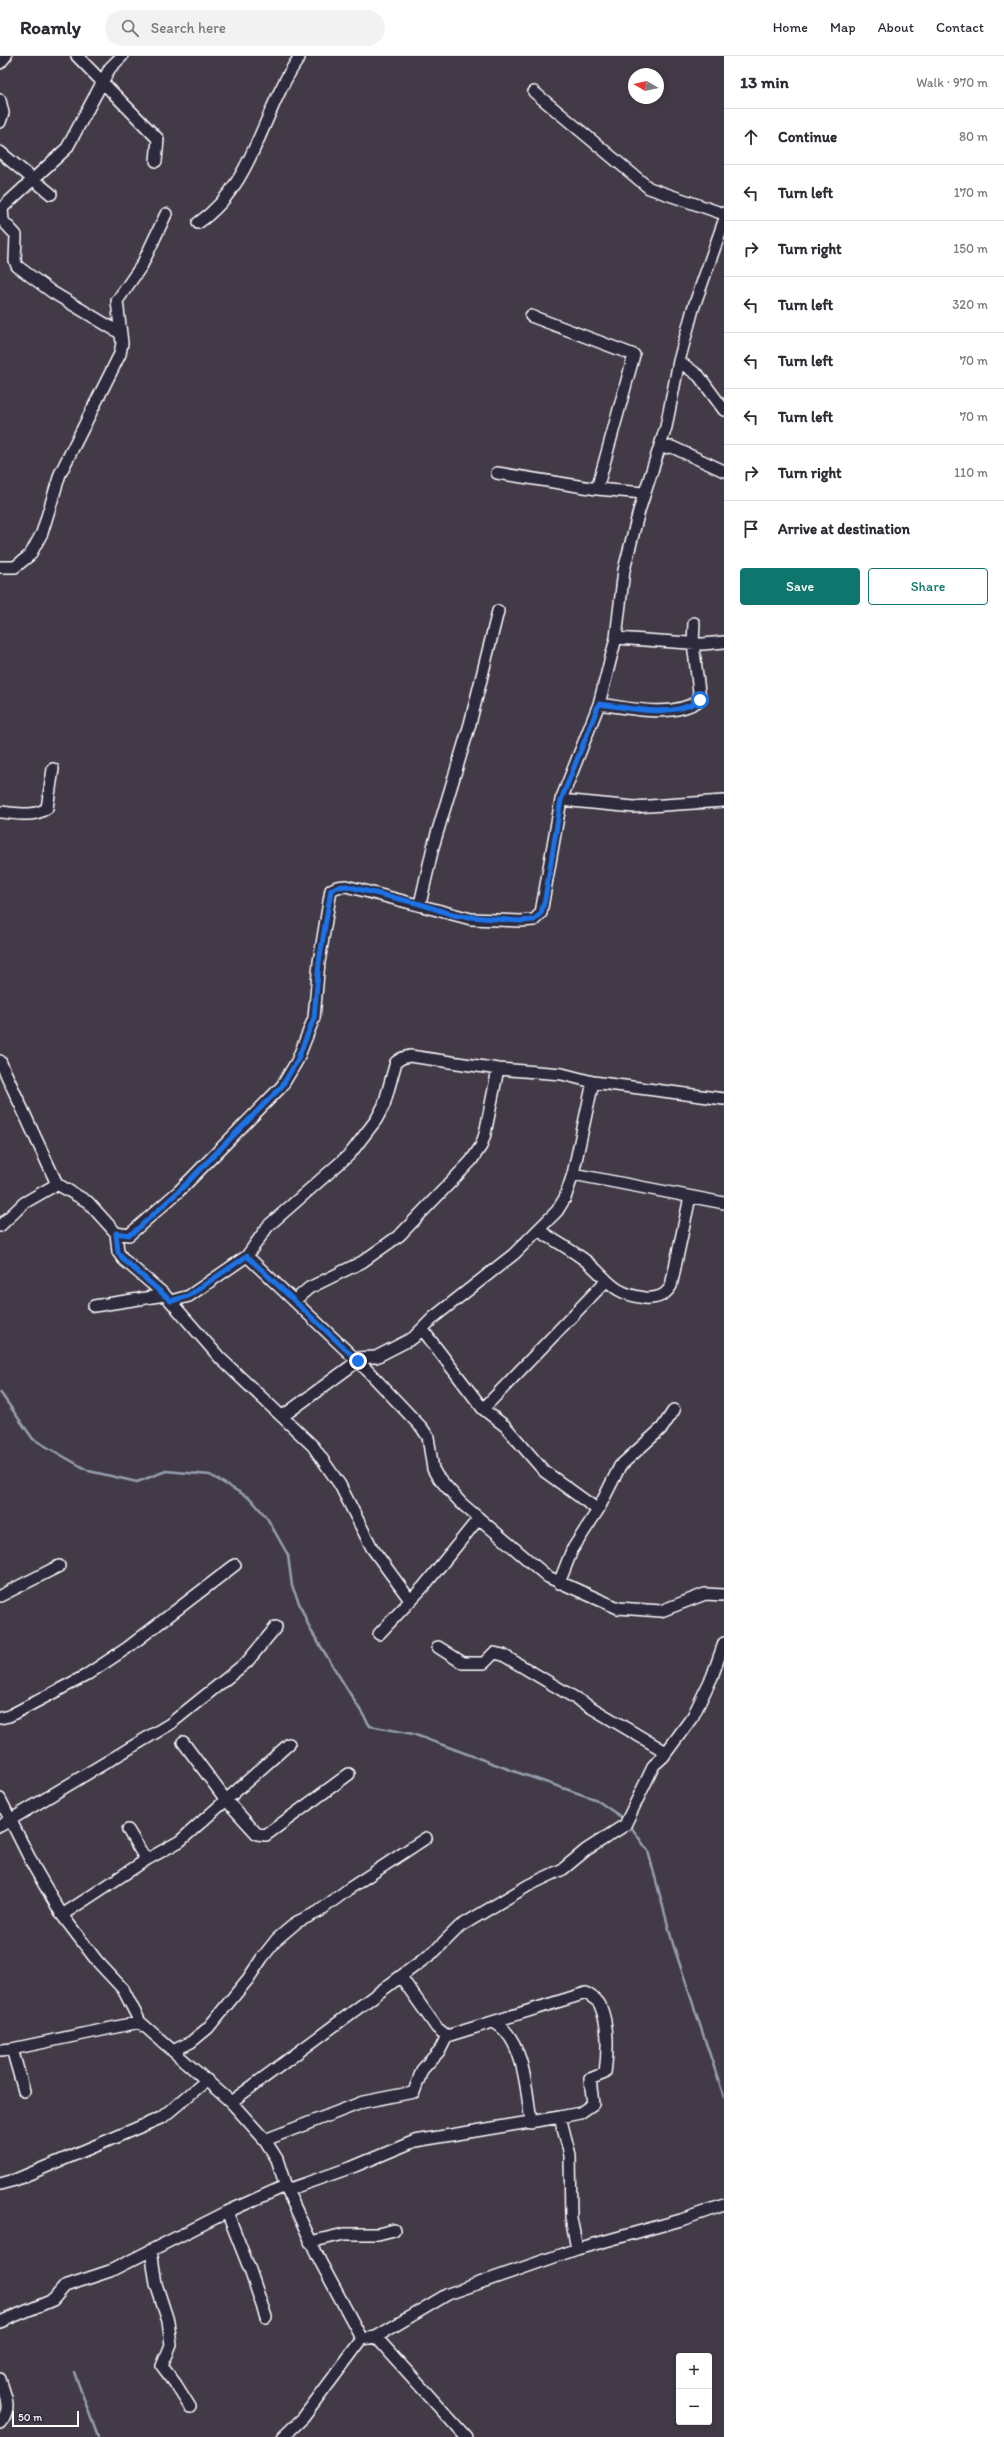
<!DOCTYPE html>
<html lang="en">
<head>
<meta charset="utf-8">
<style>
	body { margin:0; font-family:Itim,sans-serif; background:#f2f2f3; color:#2b2b33 }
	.controls { position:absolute; right:12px; bottom:12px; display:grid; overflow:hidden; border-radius:4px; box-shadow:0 2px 6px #0003 }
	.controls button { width:36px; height:36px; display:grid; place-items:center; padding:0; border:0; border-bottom:1px solid #e1e1e2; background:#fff; color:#2b2b33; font:20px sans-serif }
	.compass { position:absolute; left:628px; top:12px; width:36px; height:36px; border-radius:50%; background:#fff; box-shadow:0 2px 6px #0003; rotate:279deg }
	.scale { position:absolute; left:12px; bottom:10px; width:67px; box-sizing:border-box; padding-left:4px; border:2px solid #fff; border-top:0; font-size:11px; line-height:14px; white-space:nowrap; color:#fff; -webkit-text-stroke:3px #2f2a3d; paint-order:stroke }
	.stop { position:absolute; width:12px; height:12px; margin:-9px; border:3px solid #1a73e8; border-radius:50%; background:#fff }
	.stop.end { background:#1a73e8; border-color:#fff; box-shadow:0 1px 4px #0008 }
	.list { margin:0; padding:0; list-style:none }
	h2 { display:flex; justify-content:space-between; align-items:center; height:52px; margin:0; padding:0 16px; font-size:17px }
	h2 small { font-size:13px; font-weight:400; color:#7c7c81 }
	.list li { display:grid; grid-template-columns:26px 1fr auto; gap:12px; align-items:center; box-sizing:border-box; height:56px; padding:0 16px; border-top:1px solid #e1e1e2 }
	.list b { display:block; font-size:15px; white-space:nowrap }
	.list em { font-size:13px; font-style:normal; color:#7c7c81 }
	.actions { display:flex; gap:8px; padding:12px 16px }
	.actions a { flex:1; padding:9px 0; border:1px solid #0f766e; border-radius:4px; text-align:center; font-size:14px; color:#0f766e }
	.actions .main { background:#0f766e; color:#fff }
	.icon { flex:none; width:22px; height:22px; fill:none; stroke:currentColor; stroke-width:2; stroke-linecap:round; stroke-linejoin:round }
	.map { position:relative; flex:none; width:724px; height:2381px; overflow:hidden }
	header { display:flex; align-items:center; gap:24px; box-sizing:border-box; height:56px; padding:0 20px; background:#fff; border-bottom:1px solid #e1e1e2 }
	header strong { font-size:19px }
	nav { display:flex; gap:22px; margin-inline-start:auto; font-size:14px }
	.search { width:280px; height:36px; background:#f2f2f3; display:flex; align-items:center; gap:10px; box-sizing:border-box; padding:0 14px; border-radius:22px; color:#7c7c81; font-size:15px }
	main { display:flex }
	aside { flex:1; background:#fff }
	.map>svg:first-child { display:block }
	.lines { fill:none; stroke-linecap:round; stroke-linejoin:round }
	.stream { stroke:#959faf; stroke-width:2.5 }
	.minor-casing { stroke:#fff; stroke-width:14 }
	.minor { stroke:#2f2a3d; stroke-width:11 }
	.route { stroke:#1a73e8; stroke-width:5 }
</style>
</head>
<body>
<header>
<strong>Roamly</strong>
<div class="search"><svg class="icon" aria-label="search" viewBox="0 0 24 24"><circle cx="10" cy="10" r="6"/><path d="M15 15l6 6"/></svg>Search here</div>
<nav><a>Home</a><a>Map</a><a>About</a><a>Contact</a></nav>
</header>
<main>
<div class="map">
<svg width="724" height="2381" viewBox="0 0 724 2381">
	<rect width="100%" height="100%" fill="#433a47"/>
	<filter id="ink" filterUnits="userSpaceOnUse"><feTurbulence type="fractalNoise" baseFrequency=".025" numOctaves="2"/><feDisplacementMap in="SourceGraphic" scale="8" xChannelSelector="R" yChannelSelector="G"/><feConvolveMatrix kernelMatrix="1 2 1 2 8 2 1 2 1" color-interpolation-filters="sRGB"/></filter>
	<g filter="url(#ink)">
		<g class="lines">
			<path class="stream" d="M0,1336L33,1383L89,1415L137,1426L166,1415L210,1419L251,1443L267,1462L288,1499L292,1530L310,1573L370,1670L413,1678L516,1716L595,1743L624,1763
				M629,1768L648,1795L673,1888L724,2041
				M74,2316L98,2381"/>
			<defs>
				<path id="minor" d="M77,0L158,83L156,105
					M0,7L6,0
					M534,36L649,132L724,158
					M0,44L3,57L0,66
					M0,96L51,138
					M198,167C254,129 262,54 299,2
					M531,260L634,299L597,433L644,437
					M120,277L52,236L17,210L15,205L16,179L3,165L2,152L67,92L110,12L122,0
					M679,305L699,320L724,354
					M660,392L672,391L724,415
					M497,417L597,433
					M0,511H15L30,499L42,477L60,418L120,298L122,287L117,245L142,209L166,158
					M616,582L703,588L724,586
					M599,648C630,652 672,663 700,644L693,587L694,567
					M561,744L634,751L724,745
					M0,756C15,757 34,762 47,752L53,713
					M420,848L433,791L470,668L498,555
					M0,1005L57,1128L88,1146L116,1177L129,1179L179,1135L282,1030L297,1005L314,962L319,906L331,834L337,831L346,830L471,863L520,865L534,864L541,857L561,744L599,648L616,582L624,514L639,455L666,371L679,305L693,253L724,165
					M573,1118L724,1147
					M0,1170L24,1147L57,1128
					M538,1174C552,1183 568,1192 582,1202C609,1221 608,1237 645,1242C657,1243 665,1240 671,1230L690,1141
					M116,1177L118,1196L124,1204L165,1239L220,1302L313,1390L340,1429L372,1492L410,1544
					M247,1200L369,1316L422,1372L428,1381L433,1413L437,1420L461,1447L548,1521L618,1552L661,1555L705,1538L724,1539
					M171,1245L189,1240L247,1200L268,1170L350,1098L376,1064L384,1049L396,1006L402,1002L410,1000L498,1013L562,1018L593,1026L724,1043
					M294,1245L309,1232L362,1206L400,1179L471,1105L481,1090L485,1078L498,1013
					M94,1250L165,1239
					M422,1273L483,1353L505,1370L544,1415L598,1454
					M354,1302L376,1301L413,1282L434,1261L514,1198L557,1155L565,1142L573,1118L593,1026
					M483,1353L606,1225
					M283,1360L358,1305
					M559,1527L572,1494L598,1454L620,1410L662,1372L674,1354
					M0,1540L59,1510
					M379,1578L424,1530L479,1462
					M438,1591L463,1607H484L494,1597L503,1599L666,1696
					M0,1662L9,1660L85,1620L127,1592L235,1509
					M183,1686L226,1744L257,1778L266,1779L349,1718
					M0,1743L34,1811L62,1859L97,1905L123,1933L140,1966L231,2046L265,2084L277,2103L287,2134L320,2205L362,2283
					M0,1770L170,1668L247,1606L276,1571
					M128,1774L146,1804
					M62,1859L146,1804L180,1785L289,1688
					M495,1967C524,1982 527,2037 531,2067
					M12,1993L24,2035
					M0,1994L12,1993L140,1966
					M173,1995L191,1986L208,1972L248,1923L262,1902L277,1883L297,1866L318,1856L350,1832L426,1782
					M231,2046L435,1895L459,1871L529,1829L563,1813L586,1794L625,1769L654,1709L663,1701L693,1660L712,1621L724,1587
					M560,2061L570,2099L571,2162L577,2193
					M265,2084L363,2046L414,2036L422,2014L440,1994L447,1980
					M0,2128L15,2124L163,2061L207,2024
					M287,2134L355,2110L415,2085L560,2061L580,2057L593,2048L590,2023L605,2017C608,1995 609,1969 600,1949C598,1944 590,1940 586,1937L447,1980L437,1972L401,1921
					M227,2156L250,2214L266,2261
					M310,2186L344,2178H378L394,2174
					M151,2194L156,2228L168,2265L171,2289L162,2310L175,2327L190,2351
					M0,2266L53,2244L65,2230L110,2215L227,2156L285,2130
					M376,2281L466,2381
					M0,2323C5,2340 13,2352 0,2367
					M283,2381L303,2362L362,2283L376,2281L448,2238L577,2193L681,2164L724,2149"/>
			</defs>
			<use href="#minor" class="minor-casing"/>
			<use href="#minor" class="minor"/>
		</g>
	</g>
	<g class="lines" filter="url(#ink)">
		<path class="route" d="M358,1305L247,1200L188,1240L171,1245L124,1204L118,1196L116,1177L129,1179L134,1176L179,1135L282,1030L297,1005L314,962L319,906L331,834L337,831L346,830L420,848L457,860L520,865L534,864L541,857L545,843L561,744L599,648C630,652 672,663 700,644"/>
	</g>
</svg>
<div class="controls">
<button>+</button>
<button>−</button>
</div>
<svg class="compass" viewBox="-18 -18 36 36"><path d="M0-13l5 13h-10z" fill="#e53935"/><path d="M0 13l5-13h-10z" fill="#7c7c81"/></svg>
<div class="scale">50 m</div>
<div class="stop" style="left:700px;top:644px"></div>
<div class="stop end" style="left:358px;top:1305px"></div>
</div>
<aside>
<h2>13 min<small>Walk · 970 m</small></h2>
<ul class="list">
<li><svg class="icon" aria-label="ahead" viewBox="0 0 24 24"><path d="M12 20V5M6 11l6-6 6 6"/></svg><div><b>Continue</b></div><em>80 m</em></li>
<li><svg class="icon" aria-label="left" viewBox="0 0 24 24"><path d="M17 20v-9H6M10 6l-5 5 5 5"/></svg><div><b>Turn left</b></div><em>170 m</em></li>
<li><svg class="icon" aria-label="right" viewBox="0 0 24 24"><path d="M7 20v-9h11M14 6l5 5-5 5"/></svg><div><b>Turn right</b></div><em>150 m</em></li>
<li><svg class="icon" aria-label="left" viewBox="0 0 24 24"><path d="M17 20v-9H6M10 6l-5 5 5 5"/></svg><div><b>Turn left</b></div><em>320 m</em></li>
<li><svg class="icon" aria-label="left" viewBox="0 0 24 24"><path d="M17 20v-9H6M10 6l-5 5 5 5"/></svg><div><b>Turn left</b></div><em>70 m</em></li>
<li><svg class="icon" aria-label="left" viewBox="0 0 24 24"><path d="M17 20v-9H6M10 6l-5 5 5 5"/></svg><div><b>Turn left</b></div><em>70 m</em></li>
<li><svg class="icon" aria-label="right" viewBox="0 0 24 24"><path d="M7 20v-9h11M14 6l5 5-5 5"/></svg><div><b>Turn right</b></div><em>110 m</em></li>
<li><svg class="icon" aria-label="arrive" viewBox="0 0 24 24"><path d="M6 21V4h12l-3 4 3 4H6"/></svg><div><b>Arrive at destination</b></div></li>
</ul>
<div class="actions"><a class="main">Save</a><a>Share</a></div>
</aside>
</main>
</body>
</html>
